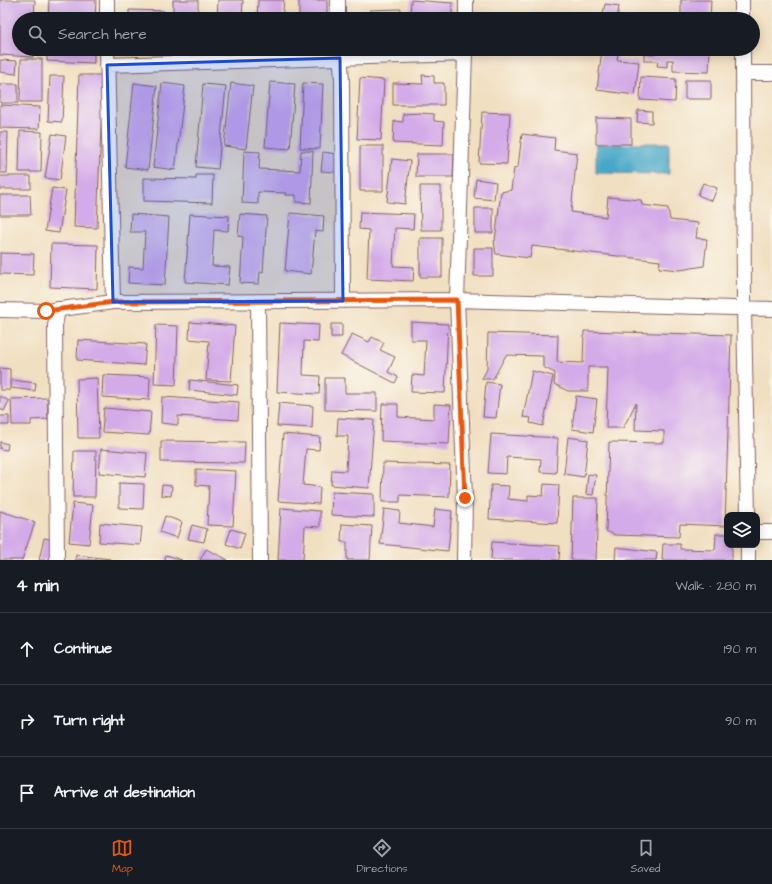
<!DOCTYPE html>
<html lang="en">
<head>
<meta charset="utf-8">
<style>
	body { margin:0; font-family:"Architects Daughter",sans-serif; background:#242831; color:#f1f3f6 }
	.controls { position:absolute; right:12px; bottom:12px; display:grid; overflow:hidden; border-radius:8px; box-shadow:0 2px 10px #0003 }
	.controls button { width:36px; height:36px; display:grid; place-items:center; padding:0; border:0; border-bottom:1px solid #363941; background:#171b24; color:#f1f3f6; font:20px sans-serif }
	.stop { position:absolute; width:12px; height:12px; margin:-9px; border:3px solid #ea580c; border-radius:50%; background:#fff }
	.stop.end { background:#ea580c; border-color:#fff; box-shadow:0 1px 4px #0008 }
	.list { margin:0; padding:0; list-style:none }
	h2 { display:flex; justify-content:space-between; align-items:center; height:52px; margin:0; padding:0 16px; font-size:17px }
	h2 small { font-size:13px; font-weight:400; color:#9ea1a6 }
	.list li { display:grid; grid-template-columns:26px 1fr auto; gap:12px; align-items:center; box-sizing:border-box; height:72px; padding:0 16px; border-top:1px solid #363941 }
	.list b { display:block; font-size:15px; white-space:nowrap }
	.list em { font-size:13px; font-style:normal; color:#9ea1a6 }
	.icon { flex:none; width:22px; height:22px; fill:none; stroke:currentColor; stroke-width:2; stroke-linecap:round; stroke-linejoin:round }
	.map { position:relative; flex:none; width:772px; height:560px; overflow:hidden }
	.search { position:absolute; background:#171b24; box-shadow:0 2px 10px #0003; left:12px; right:12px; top:12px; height:44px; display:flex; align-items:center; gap:10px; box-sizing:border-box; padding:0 14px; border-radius:22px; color:#9ea1a6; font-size:15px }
	.sheet { height:268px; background:#171b24 }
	nav { display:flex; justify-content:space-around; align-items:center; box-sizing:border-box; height:56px; border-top:1px solid #363941; background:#171b24; font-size:11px; color:#9ea1a6 }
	nav a { display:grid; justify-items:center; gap:2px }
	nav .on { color:#ea580c }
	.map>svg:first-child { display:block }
	.water { fill:#47a7c7; stroke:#486379 }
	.building { fill:#d4abe9 }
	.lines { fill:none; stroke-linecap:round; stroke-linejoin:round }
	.street-casing { stroke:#846260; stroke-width:16 }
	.street { stroke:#fff; stroke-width:14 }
	.route { stroke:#ea580c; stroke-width:5 }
	.marked { fill:#1d4ed8; fill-opacity:0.2; stroke:#1d4ed8; stroke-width:3; stroke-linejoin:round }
</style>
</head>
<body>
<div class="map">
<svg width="772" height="560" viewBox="0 0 772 560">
	<rect width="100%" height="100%" fill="#fbf7ec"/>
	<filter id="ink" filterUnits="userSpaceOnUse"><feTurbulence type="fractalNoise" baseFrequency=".025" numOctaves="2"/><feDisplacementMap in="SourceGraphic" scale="8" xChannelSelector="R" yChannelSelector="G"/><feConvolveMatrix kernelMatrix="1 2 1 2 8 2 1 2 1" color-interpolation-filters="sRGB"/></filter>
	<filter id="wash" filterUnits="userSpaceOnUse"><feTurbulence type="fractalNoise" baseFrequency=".012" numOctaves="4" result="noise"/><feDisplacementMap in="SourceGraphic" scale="16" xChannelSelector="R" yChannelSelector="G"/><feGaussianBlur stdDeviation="0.9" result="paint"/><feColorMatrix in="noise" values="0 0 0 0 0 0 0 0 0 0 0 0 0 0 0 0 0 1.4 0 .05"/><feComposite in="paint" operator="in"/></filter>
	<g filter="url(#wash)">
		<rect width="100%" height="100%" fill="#f1dfc1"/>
		<path class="water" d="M596,143H669V174L596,173Z"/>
		<g id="blocks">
			<path class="building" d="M0,0H35L34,19H19V49H33V57L0,55Z
				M49,0H96L95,19H48Z
				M173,0H198V19H173Z
				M218,0H243L242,19H217Z
				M258,0H284L282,19H257Z
				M299,0H327V19H299Z
				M411,0L453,3L451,19L410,17Z
				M681,0H711L710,19H668V15H681Z
				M605,4L619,6L617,19H602Z
				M401,9L402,19H370V10Z
				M129,10L164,11V19H129Z
				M47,49H94V63L47,61Z
				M602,49H619L617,60L639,62L635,95L597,90Z
				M678,49H710L709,72L673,71V60H667V67L657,66L658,61H644V54L654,55V50L678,51Z
				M21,59H42V102H20Z
				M0,60L17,61L16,74L0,72Z
				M79,75H103L97,228L74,227Z
				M422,75L434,76V83H444V105H393V83L423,84Z
				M50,76H64L62,122L48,121Z
				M641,77L676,79L675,102L640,100Z
				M360,78L384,80L381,140L357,139Z
				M685,80H711V99H685Z
				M270,82L295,84L290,149L265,147Z
				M134,83L157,86L148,170L125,167Z
				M162,83L185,86L175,170L153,167Z
				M231,83L253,86L246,149L224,146Z
				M303,83L323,84L320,149L300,148Z
				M0,84H18V103H0Z
				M203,84L226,86L218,169L196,167Z
				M0,105L40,107L39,129L0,128Z
				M638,110L652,111V123L637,122Z
				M482,112L510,113L507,164L479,163Z
				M420,113L434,114V121L444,122L443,145L393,143L394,121L403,122V114Z
				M596,118L631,119V144H596Z
				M20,131L42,132L41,172H19Z
				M0,132H8L7,173H0Z
				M52,134L66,136L60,180L45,178Z
				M522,134L555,138L554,150L577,153L571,212L606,217L608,197L641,200L642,205L668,208L670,220L698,223L696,238L707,239L704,266L680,270L659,268L660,261L532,246L530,258L496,254L494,241H495L501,192L511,190L514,168L518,167Z
				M360,146H383V191H360Z
				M244,151L260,152L259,169L300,171L301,151H313L311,203L296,202V195H285L286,193L258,192V204L242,203Z
				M323,152L337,154L336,172L321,171Z
				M417,154H454L453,177H416Z
				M392,159L410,161L405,204L387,202Z
				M196,175H213L212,203L144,201V178L196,179Z
				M0,176H31V189H0Z
				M476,179L496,182L494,200L474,198Z
				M703,183L717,188L712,201L698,195Z
				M420,186H441V230H421Z
				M52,188L66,190L59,233L45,231Z
				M0,195H30L31,215H0Z
				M475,208H493V233H475Z
				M360,212L414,214L413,229L395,228L393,266L414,267L413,281L367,279L369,230L359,229Z
				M290,213L324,216L323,232L315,231L311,274L285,271Z
				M131,214L169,217L165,285L128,283L129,267L143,268L145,232H130Z
				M190,214L229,216L228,231L214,230L212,266L230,267L228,285L185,282Z
				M240,214L267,216L263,272H260L259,284L240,283L243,237L238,236Z
				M420,238H442V277H420Z
				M51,244L98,245L97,289L50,287Z
				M474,248H493V276H474Z
				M0,253L34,254L33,275L0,274Z
				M190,322L235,326L231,381L206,380L209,341L189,339Z
				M411,322L448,324L445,393L411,392L412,375L424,376L426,340H411Z
				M280,323L319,325L318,342L304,341L303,375L320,376L319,394L277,392Z
				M331,324H342V337H331Z
				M156,325L178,326L176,385L154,384Z
				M584,331L731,335L725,526L680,524L679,537L615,535L606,531L609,442L664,443V431L635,430L636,403L623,428H606L608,367H588V391H568L554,384L555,373L543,367V356L506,355L493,379H482L487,369L488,333L558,335L557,362L583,363Z
				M352,334L369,342L372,337L384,343L380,350L395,357L388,372L398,377L395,383L341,355Z
				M78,340L146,344L144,365L77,360Z
				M0,368L10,369V390H0Z
				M532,371L553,376L543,426L530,423L531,418L523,417Z
				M103,375L150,377L149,400L102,397Z
				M97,378L99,438H78L77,379Z
				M325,378H345V393H377V411L325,410Z
				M12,380L36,383L35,391L11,388Z
				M190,380L238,385L237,395L189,390Z
				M486,382L500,384L496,418L483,417Z
				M0,396L9,401L4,411L0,409Z
				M576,396L597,399L593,432L572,429Z
				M162,397L239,402L238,420L178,416V425L161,423Z
				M47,398L48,419L31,420V425H12L11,399Z
				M279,403L313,406L312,428L277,426Z
				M382,404H398V417L434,419V404L451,405L449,444L381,441Z
				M104,408L151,412L149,435L102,432Z
				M0,416H9V425H0Z
				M338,418L374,420L369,488L331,485L332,470L346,471L348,436H337Z
				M283,434L320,437L319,450L306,449L303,485L320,487L319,504L278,501Z
				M491,434L558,438L556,473L540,472L541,459L507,457L506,474L488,473Z
				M568,437L588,440L584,477L564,474Z
				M161,441L245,442L244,463L161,462Z
				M0,442L8,444L7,450L0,449Z
				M101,449L147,453L145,477L99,473Z
				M74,451H96L95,497H73Z
				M383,463L450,465L449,497L400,495V502H382Z
				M196,469L236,471L233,526L207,525L209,486L196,485Z
				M588,474L596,475L593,495L586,494Z
				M119,483L144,484L143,509L119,508Z
				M544,484L559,485L557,523L489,519L491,485L509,486L508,499L528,501V495L543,496Z
				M162,485L172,486L171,496L161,495Z
				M332,492L374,494V517L331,515Z
				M573,498H598L596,560H571Z
				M73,503L93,505L89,544L69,542Z
				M281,508L320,511V527L305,526L303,560H278Z
				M384,509L400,511L399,523L433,527L435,509L452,511L448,551L380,544Z
				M0,511L35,522L22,560H0Z
				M165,516L182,522L177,538L160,532Z
				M100,523L142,527L140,545L99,542Z
				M342,524L372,526L370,560H347V542H341Z
				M192,525L207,529L204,542L188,539Z
				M231,529L245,533L240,549L226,544Z
				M716,534H727V545H732V560H662L663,544H680V549L715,550Z
				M44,538L53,540L49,560H39Z
				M492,542L560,546L559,560H491Z
				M616,547L657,552L656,560H615Z
				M206,549L228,560H200Z
				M76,555L110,559V560H75Z
				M166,555L182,560H165Z"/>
		</g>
	</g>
	<g filter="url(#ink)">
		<use href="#blocks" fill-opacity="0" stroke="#846260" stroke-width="1"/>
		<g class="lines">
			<defs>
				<path id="street" d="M107,0V19
					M338,0V19
					M742,0V19
					M466,19V0
					M107,49L113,302
					M340,49L342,81L343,301
					M743,49L744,308L748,515
					M107,65L465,54L457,300L465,498L464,560
					M743,73H772
					M258,301L260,560
					M0,310L46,311L113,302L457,300L772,309
					M757,532H772
					M748,545V560
					M57,560L55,326L58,309"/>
			</defs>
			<use href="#street" class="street-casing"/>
			<use href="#street" class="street"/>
		</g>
	</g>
	<g class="lines" filter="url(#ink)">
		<path class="route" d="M46,311L114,302L457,300L465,498"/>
	</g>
	<path class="marked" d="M340,58L343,301L113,302L107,65Z"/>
</svg>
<div class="controls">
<button><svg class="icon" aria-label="layers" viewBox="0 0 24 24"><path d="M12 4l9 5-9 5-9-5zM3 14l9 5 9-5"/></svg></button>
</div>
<div class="stop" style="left:46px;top:311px"></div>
<div class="stop end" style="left:465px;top:498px"></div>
<div class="search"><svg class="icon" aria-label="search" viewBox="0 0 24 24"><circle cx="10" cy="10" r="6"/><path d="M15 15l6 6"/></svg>Search here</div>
</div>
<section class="sheet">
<h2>4 min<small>Walk · 280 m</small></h2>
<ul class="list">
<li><svg class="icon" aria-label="ahead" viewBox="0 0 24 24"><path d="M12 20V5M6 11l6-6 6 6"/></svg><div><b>Continue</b></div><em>190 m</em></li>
<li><svg class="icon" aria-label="right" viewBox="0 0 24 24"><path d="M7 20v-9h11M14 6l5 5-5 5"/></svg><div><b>Turn right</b></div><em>90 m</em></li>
<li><svg class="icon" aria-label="arrive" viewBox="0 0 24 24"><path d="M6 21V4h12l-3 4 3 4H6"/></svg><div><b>Arrive at destination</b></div></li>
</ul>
</section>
<nav>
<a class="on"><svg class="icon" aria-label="map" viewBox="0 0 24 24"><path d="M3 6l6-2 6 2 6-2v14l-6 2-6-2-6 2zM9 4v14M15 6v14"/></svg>Map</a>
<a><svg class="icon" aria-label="directions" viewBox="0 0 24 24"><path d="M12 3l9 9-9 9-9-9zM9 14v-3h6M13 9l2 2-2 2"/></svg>Directions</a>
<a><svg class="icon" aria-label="saved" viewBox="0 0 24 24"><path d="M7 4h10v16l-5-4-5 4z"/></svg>Saved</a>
</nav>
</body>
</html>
